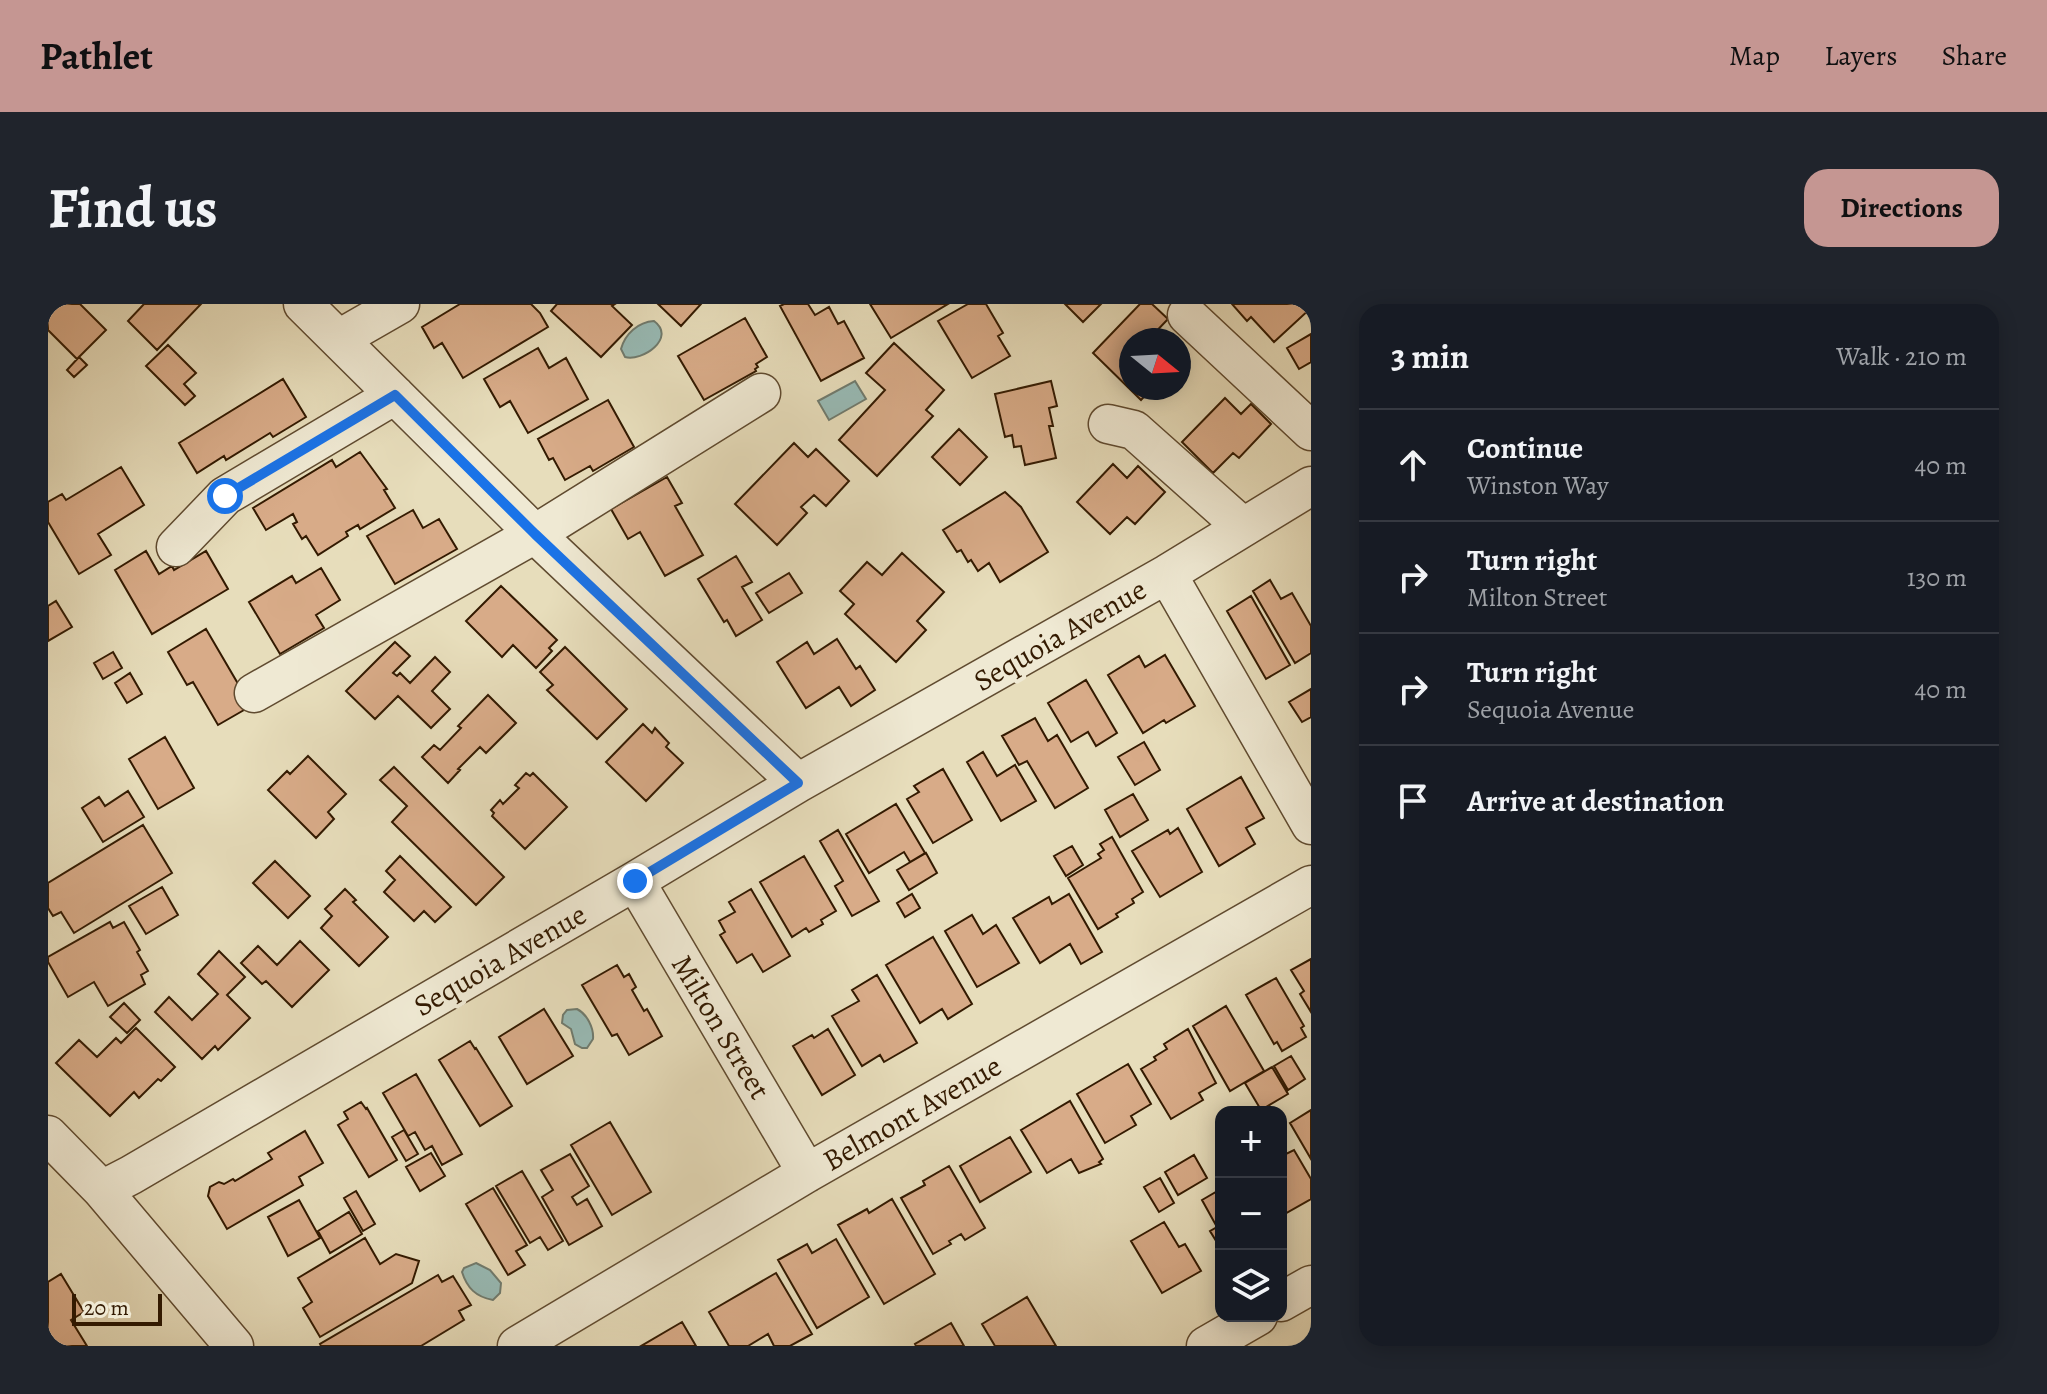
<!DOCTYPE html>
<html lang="en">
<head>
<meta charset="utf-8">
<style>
	body { margin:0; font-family:Alegreya,serif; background:#20242c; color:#f1f3f6 }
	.controls { position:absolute; right:24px; bottom:24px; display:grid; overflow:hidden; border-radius:16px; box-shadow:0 4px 20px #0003 }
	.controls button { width:72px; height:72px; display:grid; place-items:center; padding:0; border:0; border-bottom:2px solid #363941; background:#171b24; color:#f1f3f6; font:40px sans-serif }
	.compass { position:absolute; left:1071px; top:24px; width:72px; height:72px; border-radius:50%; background:#171b24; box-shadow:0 4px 20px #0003; rotate:108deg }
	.scale { position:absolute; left:24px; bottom:20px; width:90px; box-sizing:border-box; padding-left:8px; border:4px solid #331a01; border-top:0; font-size:22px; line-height:28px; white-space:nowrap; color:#331a01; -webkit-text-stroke:6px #efe9d3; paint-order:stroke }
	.stop { position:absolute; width:24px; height:24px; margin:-18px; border:6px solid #1a73e8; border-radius:50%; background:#fff }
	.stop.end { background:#1a73e8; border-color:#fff; box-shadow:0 2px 8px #0008 }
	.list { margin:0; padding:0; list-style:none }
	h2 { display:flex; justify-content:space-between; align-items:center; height:104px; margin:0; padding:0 32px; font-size:34px }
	h2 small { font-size:26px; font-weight:400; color:#9ea1a6 }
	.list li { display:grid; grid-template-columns:52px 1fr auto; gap:24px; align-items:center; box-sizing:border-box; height:112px; padding:0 32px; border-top:2px solid #363941 }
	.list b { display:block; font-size:30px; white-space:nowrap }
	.list p { margin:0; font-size:26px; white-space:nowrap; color:#9ea1a6 }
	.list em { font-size:26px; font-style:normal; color:#9ea1a6 }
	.icon { flex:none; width:44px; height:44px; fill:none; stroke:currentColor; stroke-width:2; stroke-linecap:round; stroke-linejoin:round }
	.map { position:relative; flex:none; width:1263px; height:1042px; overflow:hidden; border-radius:24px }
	header { display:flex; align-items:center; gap:48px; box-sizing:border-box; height:112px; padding:0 40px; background:#c59692; color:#111 }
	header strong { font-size:38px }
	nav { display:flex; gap:44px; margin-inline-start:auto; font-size:28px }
	.intro { display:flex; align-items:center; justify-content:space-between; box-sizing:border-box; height:192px; padding:0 48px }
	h1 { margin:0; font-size:56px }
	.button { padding:20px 36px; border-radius:24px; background:#c59692; color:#111; font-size:28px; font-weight:700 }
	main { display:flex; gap:48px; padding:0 48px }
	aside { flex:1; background:#171b24; border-radius:24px; box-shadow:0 4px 20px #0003 }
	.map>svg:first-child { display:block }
	.water { fill:#98bbb6; stroke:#707b6e; stroke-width:2 }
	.building { fill:#d8ab88; stroke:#331a01; stroke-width:2 }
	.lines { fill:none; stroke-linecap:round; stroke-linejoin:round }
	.minor-casing { stroke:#604b30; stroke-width:41 }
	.minor { stroke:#efe9d3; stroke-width:38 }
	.route { stroke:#1a73e8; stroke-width:10 }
	.labels { text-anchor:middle; stroke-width:8; stroke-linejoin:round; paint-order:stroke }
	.street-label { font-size:30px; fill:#331a01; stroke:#efe9d3 }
</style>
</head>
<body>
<header>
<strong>Pathlet</strong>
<nav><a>Map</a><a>Layers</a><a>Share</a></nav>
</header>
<div class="intro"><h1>Find us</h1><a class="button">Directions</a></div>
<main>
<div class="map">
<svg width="1263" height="1042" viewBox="0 0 1263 1042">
	<rect width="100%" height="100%" fill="#e7ddbb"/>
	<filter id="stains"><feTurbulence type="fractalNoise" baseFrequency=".0025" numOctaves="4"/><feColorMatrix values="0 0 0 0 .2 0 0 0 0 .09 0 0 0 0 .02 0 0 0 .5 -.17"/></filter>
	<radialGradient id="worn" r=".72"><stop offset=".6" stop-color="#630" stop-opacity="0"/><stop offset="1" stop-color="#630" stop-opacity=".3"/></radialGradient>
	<path class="water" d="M606,17C629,34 594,58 577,53L573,45C577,30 590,18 606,17Z
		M807,77L818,95L781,116L770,97Z
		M529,705C539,710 546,724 545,735L539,744H534L527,740L523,725L514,719L515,711L519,706Z
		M428,959L442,966L453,979L452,989L445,996C428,993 419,984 414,968L416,964Z"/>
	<path class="building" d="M0,0H32L58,26L29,55L0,26Z
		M96,0H153L109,46L80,17Z
		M412,0H483L492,9L500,23L415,74L394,39L386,44L374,23Z
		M509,0H567L564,2L584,21L553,53L503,7Z
		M610,0H653L633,22Z
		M736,0H760L767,11L781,3L790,20L796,17L816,54L773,77L732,2Z
		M822,0H900L843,34Z
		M920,0H938L955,29L950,32L962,52L924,74L890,17Z
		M1017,0H1053L1035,18Z
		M1092,0H1104L1120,15L1100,36H1083V84H1104L1093,96L1045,49Z
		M1184,0H1261L1263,4L1226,38L1203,13L1199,17Z
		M697,14L719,53L708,60L710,63L707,65L708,67L656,96L630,52Z
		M1263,30V58L1251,65L1239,44Z
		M846,39L896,86L878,106L885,112L829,172L791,136L837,86L818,69Z
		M120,41L148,69L136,80L147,92L137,101L98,62Z
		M490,44L501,64L518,54L540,95L480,129L462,97L452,103L436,75Z
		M31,53L39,61L26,73L19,66Z
		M235,75L258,113L225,133L222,129L178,156L176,152L149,169L131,139Z
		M1003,77L1009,102L1001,104L1005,122H1001L1008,154L977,161L973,142L966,143L964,131L957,133L947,90Z
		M1177,94L1193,110L1203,100L1223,120L1191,154L1185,149L1165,169L1134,138Z
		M560,96L586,143L545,167L542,162L517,176L505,154L501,156L490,135Z
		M911,125L939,153L912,181L884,153Z
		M746,139L760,153L768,145L801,177L778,202L766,191L753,203L759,209L729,241L687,200Z
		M312,148L339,185L336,186L347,204L312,225L310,221L298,228L300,232L270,251L258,232L254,235L245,220L249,218L245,210L218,226L205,204L284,156L288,163Z
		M1065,160L1079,174L1090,162L1117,188L1087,220L1079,213L1062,230L1029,198Z
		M73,163L96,201L50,230L63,251L31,270L0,218V198L14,190L18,196Z
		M619,173L634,199L627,202L655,251L617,272L592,228L580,235L563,205Z
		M957,188L973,203L1000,248L952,278L941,259L930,267L923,256L920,258L913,246L909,248L895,226Z
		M365,206L375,224L391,215L409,245L347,280L319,232Z
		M98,247L111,270L124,262L126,266L158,247L180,285L104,330L67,266Z
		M854,249L896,288L869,317L878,326L848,358L797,310L806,300L792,287L819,258L834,271Z
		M688,252L704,278L694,283L714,316L688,332L679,316L676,318L650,275Z
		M273,264L292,296L268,311L276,324L232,350L201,298L244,272L248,279Z
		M741,269L754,289L721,309L708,289Z
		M1222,276L1233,295L1244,289L1263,322V349L1247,359L1205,287Z
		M453,282L509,336L501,344L504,347L488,364L465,341L454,353L418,317Z
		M1203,292L1242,361L1218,375L1179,307Z
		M8,297L24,323L0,337V302Z
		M158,325L203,402L170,421L145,378L139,381L120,348Z
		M789,335L808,365L812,362L827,386L803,402L791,383L758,404L729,358L759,338L766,350Z
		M347,338L362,352L345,369L349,372L352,369L362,379L387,353L402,368L384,387L402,405L383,424L350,392L327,415L298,387Z
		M517,343L579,405L549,435L499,386L505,381L492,368Z
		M65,348L74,364L55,375L46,359Z
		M1117,351L1147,402L1118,419L1116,416L1095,429L1060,371L1091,352L1097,363Z
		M82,369L94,390L79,399L67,379Z
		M1038,376L1069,429L1048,442L1040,428L1023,438L1000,399Z
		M1263,385V413L1254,418L1241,398Z
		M440,391L468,419L438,449L432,443L410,465L412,466L400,479L374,453L386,441L392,446L413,424L410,422Z
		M987,414L1000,437L1009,431L1040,484L1007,504L979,457L971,461L954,432Z
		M595,420L604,429L607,424L621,439L618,443L635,459L598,497L558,458Z
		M117,433L146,484L110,505L81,455Z
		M1096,438L1112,466L1087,481L1070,453Z
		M935,448L949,472L967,461L988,497L953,517L919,458Z
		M260,452L298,490L280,508L286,515L268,534L220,486L239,467L242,470Z
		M346,463L456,573L428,601L344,518L359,502L332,476Z
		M895,465L924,516L885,539L859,495L871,488L866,482Z
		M478,469L482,472L485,469L519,503L477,545L444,512L446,509L443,506L452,496L455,500L471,484L467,481Z
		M1193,473L1216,514L1198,524L1207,540L1171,562L1139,505Z
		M80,487L96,513L55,538L34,504L51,493L57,502Z
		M1085,490L1100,516L1072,533L1057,506Z
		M848,500L877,549L862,558L856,548L821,569L798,530Z
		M95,521L124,569L26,629L13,608L5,612L0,604V579Z
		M1130,524L1154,568L1112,593L1084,547L1120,526L1122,530Z
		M790,526L831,597L804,612L787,582L795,577L772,537Z
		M1064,533L1095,588L1084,595L1086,599L1068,610L1070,613L1050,625L1020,574L1053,554L1050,550L1056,546L1052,540Z
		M1024,542L1035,561L1018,572L1006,552Z
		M878,549L889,569L861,586L849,566Z
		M352,552L403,603L387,618L376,607L366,617L336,588L347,576L338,567Z
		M756,552L788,607L773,616L775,620L761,628L758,624L744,633L712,578Z
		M227,557L262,592L240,614L205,579Z
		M114,583L130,611L98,630L81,602Z
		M297,585L308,596L305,598L340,633L311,662L273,624L284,612L277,605Z
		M703,585L742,652L715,668L704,650L689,659L672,631L677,628L671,617L687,608L681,598Z
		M864,590L872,604L857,613L849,599Z
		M1021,590L1054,648L1033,660L1022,640L992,659L965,614L1001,593L1004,600Z
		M924,611L935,630L948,621L971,659L929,683L897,627Z
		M62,618L65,624L76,618L92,646L89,648L100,667L93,671L97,680L60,702L46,678L20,693L0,658V653Z
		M885,633L924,700L900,715L894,705L872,719L838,661Z
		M252,637L281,666L244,703L218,677L214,680L193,659L210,642L229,661Z
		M171,647L197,673L179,691L202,714L170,746L167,742L154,755L107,708L121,693L144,716L170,690L150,670Z
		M1263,655V708L1252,690L1256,687L1243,666Z
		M569,661L576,673L581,670L588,683L584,686L596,707L599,705L614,732L581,751L569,730L564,732L534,681Z
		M829,671L869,739L836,758L832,751L814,762L784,712L811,697L804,686Z
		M1228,674L1256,722L1253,724L1258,733L1234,747L1229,738L1226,740L1198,691Z
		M76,699L92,716L79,729L62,713Z
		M1178,702L1216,767L1182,787L1145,722Z
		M496,705L525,752L479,780L451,733Z
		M88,724L127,763L113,777L110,775L91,794L86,788L62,812L8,759L31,736L49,753L68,734L73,739Z
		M780,725L807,771L774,791L745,742L764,731L766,734Z
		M1140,725L1168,779L1151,789L1155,796L1123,815L1093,765L1108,756L1106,753L1119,745L1116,740Z
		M422,737L427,745L428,744L464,802L432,822L391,756Z
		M1243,752L1257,775L1240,786L1226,762Z
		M1080,760L1103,800L1083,812L1088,821L1057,839L1029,790Z
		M1224,763L1240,790L1213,806L1197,779Z
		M368,770L414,850L394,861L384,842L377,846L367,828L360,832L335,789Z
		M1022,797L1055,855L1051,858L1053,860L1031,869L1023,855L999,869L973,826Z
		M313,798L318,805L319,804L349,856L321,873L290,821L300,815L296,808Z
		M1263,806V855L1242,819Z
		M562,818L603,888L564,911L523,841Z
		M356,826L370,850L358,857L344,833Z
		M257,827L275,859L251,873L255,881L179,925L160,892L162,883L171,878L176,880L185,875L187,877L224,855L220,849Z
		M962,833L983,868L932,898L912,862Z
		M1233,842L1238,850L1246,846L1263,875V895L1233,912Z
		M383,849L397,872L372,887L358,863Z
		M522,850L541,882L524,893L529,901L539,895L554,922L521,941L494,893L505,886L493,866Z
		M1146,851L1159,874L1130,891L1117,868Z
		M901,862L937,924L917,936L913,930L901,937L903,940L885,950L853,894L877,881L875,877Z
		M474,867L515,937L500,946L492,933L482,939L448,882Z
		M1112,874L1126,899L1111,908L1096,883Z
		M445,884L479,941L468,947L477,961L460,971L418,900Z
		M1173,885V945L1162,927L1169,923L1154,896Z
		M308,887L327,920L315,927L296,894Z
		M844,895L887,970L836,1000L790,921L819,905L821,909Z
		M251,896L272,934L240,952L220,913Z
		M301,908L314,930L282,949L270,927Z
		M1116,918L1131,943L1137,940L1153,967L1114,989L1083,937Z
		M317,934L332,960L348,950L371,957L364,979L272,1033L255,1004L264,998L250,974Z
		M788,935L821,993L769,1024L730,956L759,940L764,949Z
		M728,969L764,1030L742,1042H726L720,1030L700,1042H681L661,1008Z
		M13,970L36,1008L23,1016L39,1042H0V978Z
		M390,971L394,978L405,972L423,1001L411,1007L416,1016L373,1042H273L272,1040Z
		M979,993L1008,1042H947L934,1020Z
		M634,1018L648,1042H593Z
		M903,1019L916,1042H868L867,1040Z"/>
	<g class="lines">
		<defs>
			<path id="minor" d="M255,0L487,230L750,479
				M1139,11L1263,127
				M291,35L352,0
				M1060,120L1086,126L1195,223
				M128,243L177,192L347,91
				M1119,270L1263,521
				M206,389L487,230L713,89
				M587,577L759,869
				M0,831L54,886L186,1042
				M54,886L83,871L587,577L750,479L1119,270L1263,182
				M1233,998L1263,981
				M469,1042L759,869L1263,581
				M1158,1042L1210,1012"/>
		</defs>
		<use href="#minor" class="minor-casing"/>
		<use href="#minor" class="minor"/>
	</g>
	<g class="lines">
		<path class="route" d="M177,192L347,91L487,230L750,479L587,577"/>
	</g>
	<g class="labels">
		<g class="street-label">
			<text transform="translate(1012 331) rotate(-30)" y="10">Sequoia Avenue</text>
			<text transform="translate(452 656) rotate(-30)" y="10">Sequoia Avenue</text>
			<text transform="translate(673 723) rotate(59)" y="10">Milton Street</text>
			<text transform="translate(864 809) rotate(-30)" y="10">Belmont Avenue</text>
		</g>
	</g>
	<rect width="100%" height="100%" filter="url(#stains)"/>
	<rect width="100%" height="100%" fill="url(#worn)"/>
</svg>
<div class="controls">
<button>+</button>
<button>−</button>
<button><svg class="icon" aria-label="layers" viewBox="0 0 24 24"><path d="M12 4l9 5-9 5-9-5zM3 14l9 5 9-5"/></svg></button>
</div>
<svg class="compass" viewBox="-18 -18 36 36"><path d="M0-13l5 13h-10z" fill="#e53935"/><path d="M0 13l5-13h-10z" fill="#9ea1a6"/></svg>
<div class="scale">20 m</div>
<div class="stop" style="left:177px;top:192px"></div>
<div class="stop end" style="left:587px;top:577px"></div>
</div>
<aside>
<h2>3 min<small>Walk · 210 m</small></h2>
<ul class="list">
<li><svg class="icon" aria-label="ahead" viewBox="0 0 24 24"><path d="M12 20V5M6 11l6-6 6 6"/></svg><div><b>Continue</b><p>Winston Way</p></div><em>40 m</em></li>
<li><svg class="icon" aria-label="right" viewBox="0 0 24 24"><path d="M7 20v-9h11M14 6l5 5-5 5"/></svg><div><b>Turn right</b><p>Milton Street</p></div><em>130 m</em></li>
<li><svg class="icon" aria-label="right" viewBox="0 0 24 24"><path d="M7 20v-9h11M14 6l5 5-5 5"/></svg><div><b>Turn right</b><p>Sequoia Avenue</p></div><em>40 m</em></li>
<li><svg class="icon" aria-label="arrive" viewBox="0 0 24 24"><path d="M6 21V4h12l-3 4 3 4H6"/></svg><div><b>Arrive at destination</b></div></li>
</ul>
</aside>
</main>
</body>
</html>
